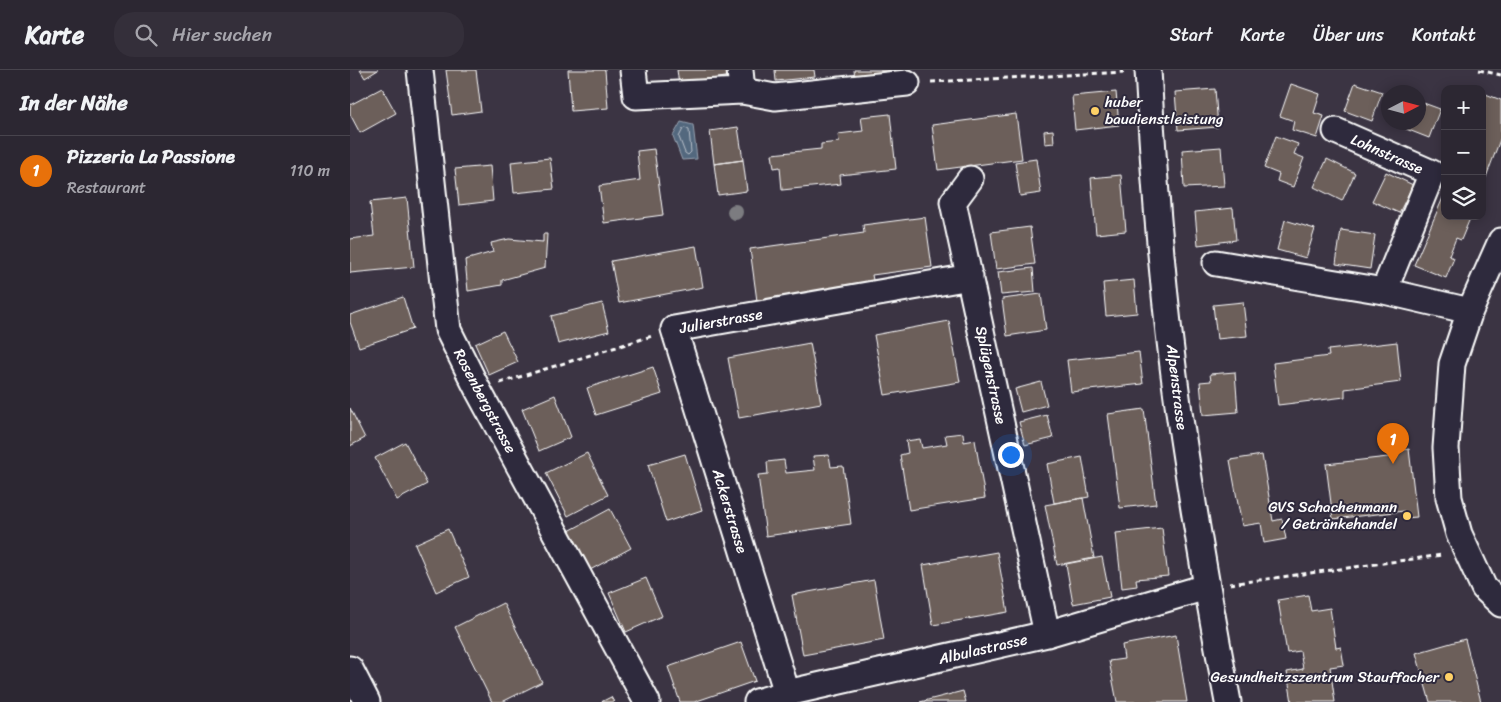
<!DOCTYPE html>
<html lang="de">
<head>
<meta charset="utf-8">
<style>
	body { margin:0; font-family:Sriracha,sans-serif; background:#342f3a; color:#f1f3f6 }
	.controls { position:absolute; right:15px; top:15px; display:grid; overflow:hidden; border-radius:10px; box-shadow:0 2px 12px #0003 }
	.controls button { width:45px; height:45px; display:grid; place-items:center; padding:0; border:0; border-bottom:1px solid #48444d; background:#2c2732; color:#f1f3f6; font:25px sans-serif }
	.compass { position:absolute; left:1031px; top:15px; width:45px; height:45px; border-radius:50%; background:#2c2732; box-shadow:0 2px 12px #0003; rotate:84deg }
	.you { position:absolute; left:660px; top:384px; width:18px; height:18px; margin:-12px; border:4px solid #fff; border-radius:50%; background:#1a73e8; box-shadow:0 0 0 8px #1a73e833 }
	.badge { display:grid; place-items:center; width:32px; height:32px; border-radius:50%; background:#8c9099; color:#fff; font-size:16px; font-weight:700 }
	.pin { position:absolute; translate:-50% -41px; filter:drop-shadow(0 1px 2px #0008) }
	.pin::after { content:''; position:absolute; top:26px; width:18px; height:15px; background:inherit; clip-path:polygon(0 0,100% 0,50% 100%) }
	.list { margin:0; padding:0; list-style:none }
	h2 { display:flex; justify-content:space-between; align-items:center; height:65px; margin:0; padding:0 20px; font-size:21px }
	h2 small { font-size:16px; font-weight:400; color:#a6a5ac }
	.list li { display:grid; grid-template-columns:32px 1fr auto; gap:15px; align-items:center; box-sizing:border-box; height:70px; padding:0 20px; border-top:1px solid #48444d }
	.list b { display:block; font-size:19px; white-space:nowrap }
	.list p { margin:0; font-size:16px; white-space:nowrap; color:#a6a5ac }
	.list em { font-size:16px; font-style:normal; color:#a6a5ac }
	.icon { flex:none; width:28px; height:28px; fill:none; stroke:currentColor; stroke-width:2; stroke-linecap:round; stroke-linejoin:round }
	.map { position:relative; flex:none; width:1151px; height:632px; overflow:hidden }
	header { display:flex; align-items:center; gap:30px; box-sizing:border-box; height:70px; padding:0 25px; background:#2c2732; border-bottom:1px solid #48444d }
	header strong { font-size:24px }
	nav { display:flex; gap:28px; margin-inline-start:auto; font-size:18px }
	.search { width:350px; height:45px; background:#342f3a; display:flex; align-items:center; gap:12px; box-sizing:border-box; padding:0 18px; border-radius:20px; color:#a6a5ac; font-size:19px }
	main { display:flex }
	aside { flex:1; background:#2c2732 }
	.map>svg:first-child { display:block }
	.water { fill:#53677e; stroke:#98a4b2 }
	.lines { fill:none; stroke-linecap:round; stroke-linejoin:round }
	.shore { stroke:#bac2cb; stroke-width:1 }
	.building { fill:#6c5e5a; stroke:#fff }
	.minor-casing { stroke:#fff; stroke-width:29 }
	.path { stroke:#fff; stroke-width:3; stroke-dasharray:5 4; stroke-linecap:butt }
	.minor { stroke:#2f2a3d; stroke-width:25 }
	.tree { fill:#7b7c80 }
	.poi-dot { fill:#ffd166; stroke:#2f2a3d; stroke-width:2 }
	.labels { text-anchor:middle; stroke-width:4; stroke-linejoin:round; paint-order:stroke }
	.poi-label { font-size:15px; fill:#fff; stroke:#2f2a3d; text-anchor:end }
	.street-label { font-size:15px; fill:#fff; stroke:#2f2a3d }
</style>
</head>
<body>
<header>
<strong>Karte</strong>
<div class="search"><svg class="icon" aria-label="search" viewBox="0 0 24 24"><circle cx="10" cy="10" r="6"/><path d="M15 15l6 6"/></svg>Hier suchen</div>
<nav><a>Start</a><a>Karte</a><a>Über uns</a><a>Kontakt</a></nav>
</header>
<main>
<aside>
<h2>In der Nähe<small></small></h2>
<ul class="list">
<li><span class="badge" style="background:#e8710a">1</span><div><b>Pizzeria La Passione</b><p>Restaurant</p></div><em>110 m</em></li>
</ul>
</aside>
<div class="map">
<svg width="1151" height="632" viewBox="0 0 1151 632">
	<rect width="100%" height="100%" fill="#3b3443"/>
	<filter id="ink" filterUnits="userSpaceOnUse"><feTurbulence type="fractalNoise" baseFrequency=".02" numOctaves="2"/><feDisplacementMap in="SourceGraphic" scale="10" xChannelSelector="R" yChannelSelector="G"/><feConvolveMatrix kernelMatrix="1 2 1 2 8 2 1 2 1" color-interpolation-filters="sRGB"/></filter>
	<g filter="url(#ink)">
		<path class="water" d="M331,52L343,55L347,89L332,90L323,66Z"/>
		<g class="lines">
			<path class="shore" d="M335,58L339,60L341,82L338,85L335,83L329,67L333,59Z"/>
		</g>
		<path class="building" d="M10,0H28L15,8Z
			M96,0H126L131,41L102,45Z
			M218,0H255L258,38L221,41Z
			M327,0H382V6L329,14Z
			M425,0H464L465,7L426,11Z
			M504,0H545V8L505,9Z
			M1005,13L1032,22L1022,51L995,41Z
			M941,14L970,24L964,43L974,46L967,68L942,60L944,51L930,46Z
			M32,18L46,43L10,63L0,44V35Z
			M865,19L868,57L828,60L825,22Z
			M766,22L769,55L725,60L722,26Z
			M1133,23L1151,30V67L1132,118Z
			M1068,31L1090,39L1079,68L1051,57L1053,52H1068Z
			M540,44L546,99L490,105L491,114L432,120L430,97L424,98L422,84L471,79V74L489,72L488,64L513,61L511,47Z
			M666,44L672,89L588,100L582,55Z
			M388,57L393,90L364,94L360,61Z
			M703,60L704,73L695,74L694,61Z
			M926,66L948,74L944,84L954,88L943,117L927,111L929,104L914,98Z
			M871,77L874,116L834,118L832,80Z
			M304,79L313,145L254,153L249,116L290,110L287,81Z
			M200,88L204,119L164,123L161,92Z
			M686,89L691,123L670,126L665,92Z
			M977,89L1005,103L992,131L964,117Z
			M393,90L397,121L368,125L364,94Z
			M140,96L143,131L109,135L105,99Z
			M1036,102L1063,115L1049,143L1022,131Z
			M771,105L776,161L746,164L741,108Z
			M1095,123V146H1121L1111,170L1106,168L1099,186L1104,188L1096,208L1064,195Z
			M57,128L64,197L0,203V169L24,166L20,132Z
			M883,138L886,170L848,175L845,142Z
			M575,147L582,197L522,205L524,215L407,231L400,179L514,163L513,155Z
			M935,150L965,159L956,188L927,180Z
			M680,157L685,194L646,199L641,162Z
			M991,160L1025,165L1020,199L986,194Z
			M193,164H197L195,198L152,210V215L118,221L115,190L143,182L141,173L159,169L193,172Z
			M346,176L353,217L269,233L261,191Z
			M683,198L685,222L651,225L648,202Z
			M784,210L787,243L756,246L753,213Z
			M691,224L696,260L657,266L652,229Z
			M53,227L63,259L9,277L0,252V245Z
			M893,232L897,266L867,269L863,235Z
			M252,233L259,261L208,274L201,246Z
			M599,251L610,312L535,325L524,265Z
			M153,261L168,292L139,305L125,274Z
			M1047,272L1051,312L995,319V327L928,335L923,293L979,286L978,280Z
			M460,273L471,333L389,348L378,288Z
			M789,282L793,314L721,322L717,290Z
			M303,297L312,324L246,345L237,318Z
			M885,302L888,342L853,345L850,312L861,311L860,304Z
			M691,312L697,335L671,342L665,319Z
			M205,325L221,367L189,381L172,339Z
			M0,338L15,368L0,376Z
			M794,339L806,434L770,438L758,344Z
			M697,345L703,368L675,375L669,352Z
			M613,363L614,372L625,370L635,428L559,440L550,385L558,383L556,371L570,369L572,378L597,374L595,365Z
			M55,372L77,414L47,430L25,388Z
			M1059,379L1067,447L1055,448L1054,441L983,449L976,394L1047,386L1046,381Z
			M237,383L258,425L218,446L196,403Z
			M335,384L352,440L316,452L298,395Z
			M479,385L481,397L493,396L501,454L416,466L408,405L418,404L417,392L434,390L436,403L465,400L463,386Z
			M912,385L923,451L932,449L936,469L914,473L911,453L892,456L880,390Z
			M732,387L739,427L704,433L697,394Z
			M733,428L744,488L707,495L695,435Z
			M260,439L281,478L240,500L219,461Z
			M812,458L818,506L786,509L787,516L772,518L766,463Z
			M98,459L119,507L86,522L65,474Z
			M647,482L658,542L583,555L573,495Z
			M752,487L760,527L723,534L716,494Z
			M296,508L312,546L276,562L259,523Z
			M524,510L534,570L453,585L442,525Z
			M958,525L961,541L980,538L986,578L991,577L994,595L980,597L985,632H942L937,602L953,599L950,581L937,583L928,530Z
			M153,533L192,612L152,632H142L105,557Z
			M826,565L837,632H767L759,591L774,589L772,575Z
			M1115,569L1131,632H1080L1066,583Z
			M391,572L405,611L344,632H330L318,597Z
			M613,621L616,632H570Z
			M261,627L264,632H251Z"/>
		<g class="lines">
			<defs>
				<path id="minor" d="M70,0L98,260L128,320L297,632
					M283,0L286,26L392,21L390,0
					M798,0C804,114 813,229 829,342C843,439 860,536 878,632
					M392,21L425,27L557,13
					M986,61L1082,103L1034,221
					M620,109L603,132L697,564
					M1151,171L1120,241L1102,294L1096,378L1099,428L1109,464L1134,518L1151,534
					M866,193L1034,221L1120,241
					M0,599L17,632
					M437,623L324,259L620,207
					M407,632L437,623L697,564L856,517"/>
			</defs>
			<use href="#minor" class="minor-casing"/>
			<path class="path" d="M1129,0L1151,5
				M581,12L774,2
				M150,313L302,266
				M880,514L1092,485"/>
			<use href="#minor" class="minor"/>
		</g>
		<circle class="tree" cx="385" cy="142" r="8"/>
	</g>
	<g class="poi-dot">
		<circle cx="745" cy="41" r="5"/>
		<circle cx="1057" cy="446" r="5"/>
		<circle cx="1099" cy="607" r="5"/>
	</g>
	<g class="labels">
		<g class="poi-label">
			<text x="755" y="37" text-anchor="start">huber<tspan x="755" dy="17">baudienstleistung</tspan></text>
			<text x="1047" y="442">GVS Schachenmann<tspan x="1047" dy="17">/ Getränkehandel</tspan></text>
			<text x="1089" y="612">Gesundheitzszentrum Stauffacher</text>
		</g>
		<g class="street-label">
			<text transform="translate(1037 84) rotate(24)" y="5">Lohnstrasse</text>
			<text transform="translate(371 251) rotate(-10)" y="5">Julierstrasse</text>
			<text transform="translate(641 305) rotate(78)" y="5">Splügenstrasse</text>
			<text transform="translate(827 317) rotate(83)" y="5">Alpenstrasse</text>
			<text transform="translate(135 331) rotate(62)" y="5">Rosenbergstrasse</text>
			<text transform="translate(380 441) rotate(73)" y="5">Ackerstrasse</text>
			<text transform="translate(633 579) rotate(-13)" y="5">Albulastrasse</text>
		</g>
	</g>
</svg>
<div class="controls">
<button>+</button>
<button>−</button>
<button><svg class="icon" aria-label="layers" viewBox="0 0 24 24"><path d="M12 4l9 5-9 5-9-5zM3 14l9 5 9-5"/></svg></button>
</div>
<svg class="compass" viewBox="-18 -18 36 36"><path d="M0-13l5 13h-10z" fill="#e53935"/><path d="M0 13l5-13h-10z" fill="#a6a5ac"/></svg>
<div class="you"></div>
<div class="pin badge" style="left:1043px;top:394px;background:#e8710a">1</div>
</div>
</main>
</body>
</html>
